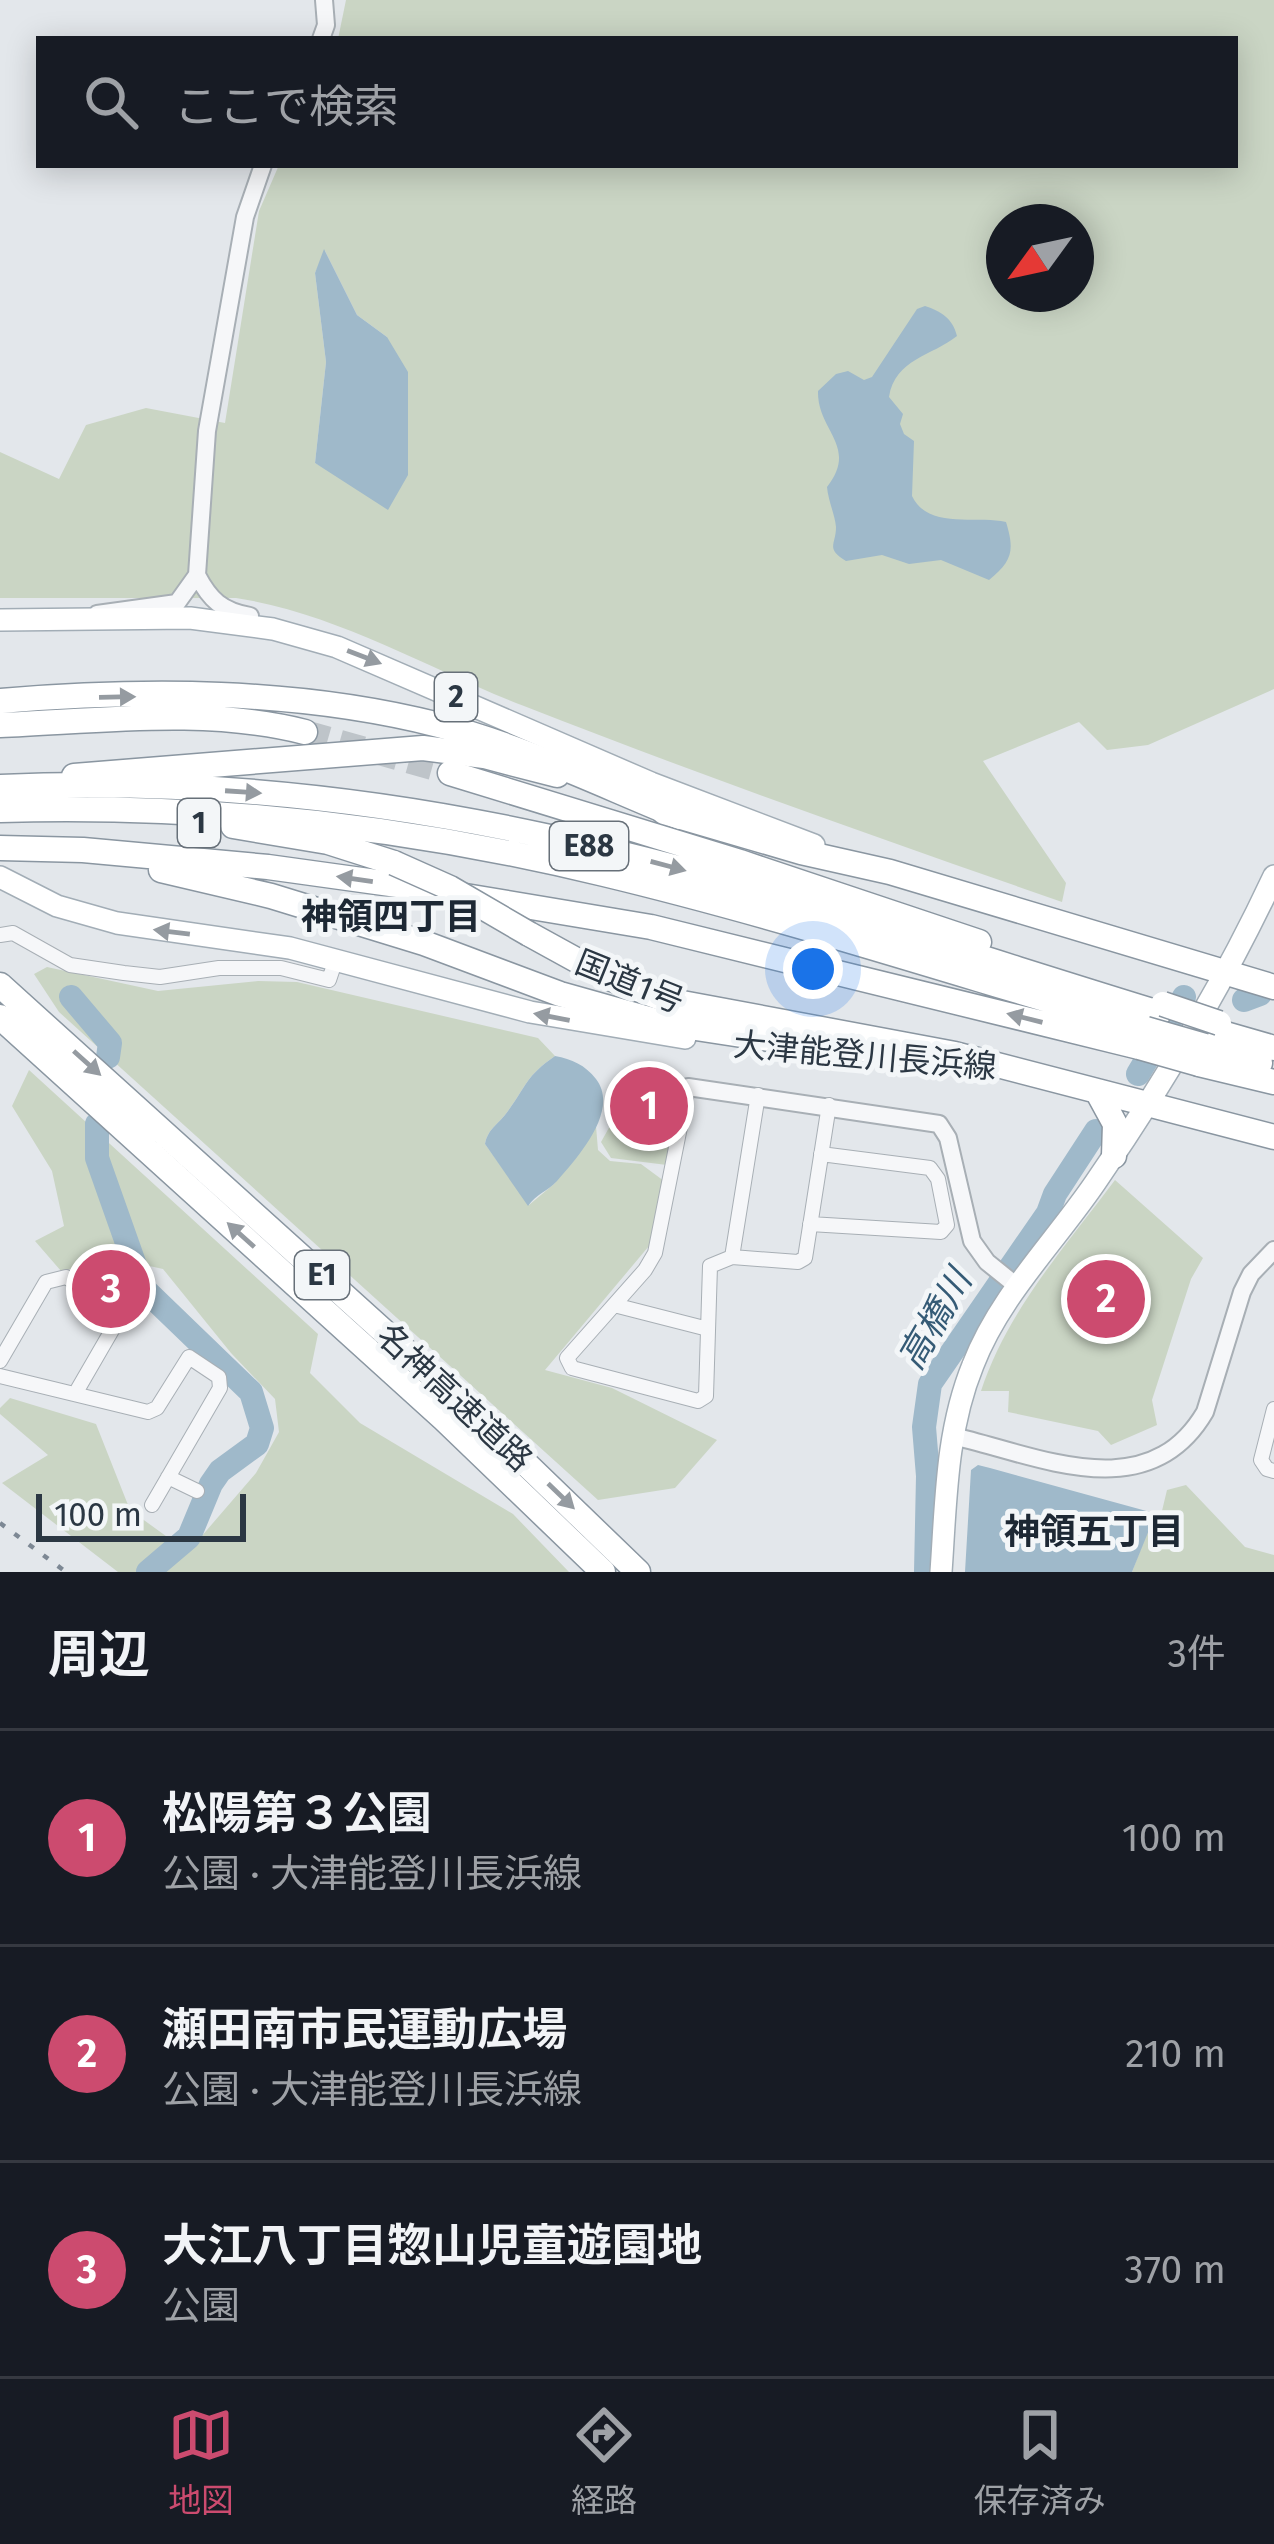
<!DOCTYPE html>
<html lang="ja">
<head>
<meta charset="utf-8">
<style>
	body { margin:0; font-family:"Fira Sans","Noto Sans JP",sans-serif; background:#20242c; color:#f1f3f6 }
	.compass { position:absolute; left:986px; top:204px; width:108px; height:108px; border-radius:50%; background:#171b24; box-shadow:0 6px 30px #0003; rotate:237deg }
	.scale { position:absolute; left:36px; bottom:30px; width:210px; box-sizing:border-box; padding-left:12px; border:6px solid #2b3743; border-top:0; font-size:33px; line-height:42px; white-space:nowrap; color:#2b3743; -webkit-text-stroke:9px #f3f6f8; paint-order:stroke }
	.you { position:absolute; left:813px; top:969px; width:42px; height:42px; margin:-30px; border:9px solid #fff; border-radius:50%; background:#1a73e8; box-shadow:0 0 0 18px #1a73e833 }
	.badge { display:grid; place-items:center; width:78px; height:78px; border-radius:50%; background:#cc4b6f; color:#fff; font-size:39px; font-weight:700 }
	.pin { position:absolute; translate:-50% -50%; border:6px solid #fff; box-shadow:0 3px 12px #0006 }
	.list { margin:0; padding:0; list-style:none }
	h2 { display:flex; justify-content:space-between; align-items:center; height:156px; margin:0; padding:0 48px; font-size:51px }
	h2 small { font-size:39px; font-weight:400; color:#9ea1a6 }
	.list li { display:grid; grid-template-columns:78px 1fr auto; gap:36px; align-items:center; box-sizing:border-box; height:216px; padding:0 48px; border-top:3px solid #363941 }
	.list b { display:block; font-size:45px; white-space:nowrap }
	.list p { margin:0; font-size:39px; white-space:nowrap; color:#9ea1a6 }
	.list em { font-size:39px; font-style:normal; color:#9ea1a6 }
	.icon { flex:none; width:66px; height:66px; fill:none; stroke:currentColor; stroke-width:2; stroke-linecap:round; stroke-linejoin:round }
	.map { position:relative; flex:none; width:1274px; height:1572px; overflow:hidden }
	.search { position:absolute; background:#171b24; box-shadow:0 6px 30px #0003; left:36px; right:36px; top:36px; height:132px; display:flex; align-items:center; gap:30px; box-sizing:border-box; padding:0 42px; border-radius:0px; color:#9ea1a6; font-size:45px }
	.sheet { height:804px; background:#171b24 }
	nav { display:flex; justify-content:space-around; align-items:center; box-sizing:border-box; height:168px; border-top:3px solid #363941; background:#171b24; font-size:33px; color:#9ea1a6 }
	nav a { display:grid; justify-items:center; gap:6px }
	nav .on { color:#cc4b6f }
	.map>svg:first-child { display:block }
	.green { fill:#cad5c4; fill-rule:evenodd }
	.water { fill:#9fb9ca }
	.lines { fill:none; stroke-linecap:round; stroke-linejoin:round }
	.river { stroke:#9fb9ca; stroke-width:24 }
	.motorway-tunnel { stroke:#bec4c9; stroke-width:24; stroke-dasharray:24 12; stroke-linecap:butt }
	.minor-casing { stroke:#a8afb5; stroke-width:16 }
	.tertiary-casing { stroke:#a8afb5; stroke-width:20 }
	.primary-casing { stroke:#a2adb6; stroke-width:24 }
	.trunk-casing { stroke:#8a96a1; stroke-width:27 }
	.motorway-casing { stroke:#8a96a1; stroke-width:27 }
	.minor { stroke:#f6f7f9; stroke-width:14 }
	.tertiary { stroke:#f6f7f9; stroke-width:16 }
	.primary { stroke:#fff; stroke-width:21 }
	.trunk { stroke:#fff; stroke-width:24 }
	.motorway { stroke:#fff; stroke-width:24 }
	.rail { stroke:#7d8894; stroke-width:4.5; stroke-dasharray:6 12; stroke-linecap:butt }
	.trunk-bridge-casing { stroke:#8a96a1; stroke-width:27; stroke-linecap:butt }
	.motorway-bridge-casing { stroke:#8a96a1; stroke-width:27; stroke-linecap:butt }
	.trunk-bridge { stroke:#fff; stroke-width:24 }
	.motorway-bridge { stroke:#fff; stroke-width:24 }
	.oneway { fill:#959ba1 }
	.labels { text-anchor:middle; stroke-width:10; stroke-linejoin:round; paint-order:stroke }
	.shield { fill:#f3f6f8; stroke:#677079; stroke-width:3 }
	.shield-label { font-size:30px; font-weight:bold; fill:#2b3743 }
	.street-label { font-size:33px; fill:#2b3743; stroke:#f3f6f8 }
	.neighbourhood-label { font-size:36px; font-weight:bold; fill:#1d2834; stroke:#f3f6f8 }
	.water-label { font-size:36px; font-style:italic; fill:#355b76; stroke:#f3f6f8 }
</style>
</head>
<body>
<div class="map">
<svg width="1274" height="1572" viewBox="0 0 1274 1572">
	<rect width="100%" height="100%" fill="#e3e7eb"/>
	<path class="green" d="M346,0H1274V689L1148,745L1107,750L1079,722L983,761L1066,883L1062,902C882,839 702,776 524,706C428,669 339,614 236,598H0V452L59,479L86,425L146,408L225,423L259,211L279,165H1235V39H338ZM1004,222H1076V294H1004ZM325,251L357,315L387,337L345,479L315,463L326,362L315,273Z
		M47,967L158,991L258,981L297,982L538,1038L555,1056C526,1076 527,1085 508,1111C499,1124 488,1128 485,1144L529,1205L554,1184L596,1126L598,1150L610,1161L641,1164L664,1181L654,1240L545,1370L612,1388L717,1440L675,1488L598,1500L59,1012L34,974Z
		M636,1069L681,1076L667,1165L611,1158L601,1142L632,1087Z
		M29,1070L318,1334L310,1373L360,1423L513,1514L569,1572H118L2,1483L48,1455L0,1414V1408L10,1398L96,1424L130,1510L188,1552L256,1473L279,1432L275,1399L231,1353L163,1269L118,1259L61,1271L35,1241L64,1226L52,1171L12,1106Z
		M1115,1180L1203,1258L1191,1279L1152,1400L1157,1425L1111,1445L1098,1431L1008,1412L1009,1391H981C1007,1311 1065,1247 1115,1180Z
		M117,1263L134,1304L128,1308L69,1274Z
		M1186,1485L1245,1547L1274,1555V1572H1132L1148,1530L1147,1520L1161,1515L1167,1490Z"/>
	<path class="water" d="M324,249L357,315L387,337L408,372V475L388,510L315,463L326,362L315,273Z
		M925,306C941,311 953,319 957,336C932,356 895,359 889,397L903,414L900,424L904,434L914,441L912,496C928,530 976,515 1006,522C1015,551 1012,561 989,580L941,560L909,564L882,555L846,561C825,548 836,545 836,527C835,515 828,500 827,487C859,446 817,431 818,391L836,374L848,371L864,380L872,377L917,309Z
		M555,1056C572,1059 585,1065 596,1079C620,1110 578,1157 557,1181C548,1191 536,1194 528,1206L485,1144C488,1128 499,1124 508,1111C527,1085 526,1076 555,1056Z
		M978,1465L990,1468L1161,1515L1147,1520L1149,1530L1132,1572H965L971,1470Z"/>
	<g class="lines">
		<path class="river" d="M71,997L110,1043L108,1057
			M1244,1000L1260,994
			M1138,1074L1184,997
			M97,1124V1158L143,1288L251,1392L262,1428L257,1444L220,1471L211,1484L189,1537L148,1572
			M926,1572L928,1476L924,1427L930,1384L1048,1213L1055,1194L1096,1131"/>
		<path class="motorway-tunnel" d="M305,732L450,773"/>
		<defs>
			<path id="minor" d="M0,935L13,933L70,965L124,973L160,977L219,968H281L329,980L336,959
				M688,1087L655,1253L645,1270L567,1358L572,1368L698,1401L706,1396L710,1266L732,1257L798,1262L805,1258L829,1105
				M810,1224L941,1232L947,1225L938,1179L930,1168L821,1154
				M732,1257L758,1095
				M614,1305L708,1329
				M0,1361L46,1282L66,1277L116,1308L119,1318L75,1394
				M0,1376L148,1412L157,1408L189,1357L219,1377L220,1388L152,1505
				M1274,1409L1261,1460L1267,1469L1274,1471
				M168,1477L197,1491"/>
			<path id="tertiary" d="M321,39L326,25L324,0
				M197,575C210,600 222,611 250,616
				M97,614L177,603L197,575L207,431L245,217L263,165
				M688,1087L939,1124L948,1138L972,1241L987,1262L1018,1287
				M953,1436C1039,1456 1148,1509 1205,1412L1242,1292L1251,1274L1274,1250"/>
			<path id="primary" d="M0,620L190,618L273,629L337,647L651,783L814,845
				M0,877L57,906L117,923L290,948L530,1012L685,1038
				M818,1048L907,1054
				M941,1572C946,1502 946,1431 973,1365C999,1297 1054,1243 1095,1183C1162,1086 1224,983 1274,876"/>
			<path id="trunk" d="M74,776L423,748L484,756L557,775
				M664,812L801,852L890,872L1274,987
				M233,826L328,842L394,863
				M529,934L609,978L666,1000L955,1054L1274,1137
				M1097,1091L1115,1124L1114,1156"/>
			<path id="motorway" d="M0,701C145,689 297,689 439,725C522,746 601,785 680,817
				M0,725C101,721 206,707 305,732
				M450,773L740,862L979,942
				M0,787C182,779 367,797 545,836C753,881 956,951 1159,1013
				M0,810C203,804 407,826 604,874C787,918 966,977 1146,1029
				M0,848L83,850L268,867L405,886L651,927L1139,1047
				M161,870L271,896L424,943L560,994L663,1023L835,1049
				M0,985L463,1403L638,1572
				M0,1017L444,1419L603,1572
				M1215,1031L1274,1048
				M1205,1046L1260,1063
				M1199,1064L1274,1082"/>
		</defs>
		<use href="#minor" class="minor-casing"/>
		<use href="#tertiary" class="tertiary-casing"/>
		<use href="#primary" class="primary-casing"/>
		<use href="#trunk" class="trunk-casing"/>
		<use href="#motorway" class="motorway-casing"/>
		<use href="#minor" class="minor"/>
		<use href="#tertiary" class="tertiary"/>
		<use href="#primary" class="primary"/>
		<use href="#trunk" class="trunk"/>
		<use href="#motorway" class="motorway"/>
		<path class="rail" d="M0,1523L66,1572"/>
		<defs>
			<path id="trunk-bridge" d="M394,863L450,888L529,934"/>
			<path id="motorway-bridge" d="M1163,1004L1219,1023
				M1146,1029L1205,1046
				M1139,1047L1199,1064"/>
		</defs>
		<use href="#trunk-bridge" class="trunk-bridge-casing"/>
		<use href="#motorway-bridge" class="motorway-bridge-casing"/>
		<use href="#trunk-bridge" class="trunk-bridge"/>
		<use href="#motorway-bridge" class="motorway-bridge"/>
	</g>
	<defs><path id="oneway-solid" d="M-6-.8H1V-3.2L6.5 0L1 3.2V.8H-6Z" transform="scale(3)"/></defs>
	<g class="oneway">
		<use href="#oneway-solid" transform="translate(364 657) rotate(21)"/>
		<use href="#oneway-solid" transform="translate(117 697) rotate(-1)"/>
		<use href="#oneway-solid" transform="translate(243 792) rotate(4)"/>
		<use href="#oneway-solid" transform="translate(668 866) rotate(15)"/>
		<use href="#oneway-solid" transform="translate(355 879) rotate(-172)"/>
		<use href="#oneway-solid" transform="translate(172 932) rotate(-173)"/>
		<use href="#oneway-solid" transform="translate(552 1017) rotate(-169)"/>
		<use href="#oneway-solid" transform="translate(1025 1018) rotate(-166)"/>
		<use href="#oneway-solid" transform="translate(87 1063) rotate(42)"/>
		<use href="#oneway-solid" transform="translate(241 1235) rotate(-138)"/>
		<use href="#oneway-solid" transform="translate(561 1496) rotate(44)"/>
	</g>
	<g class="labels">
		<g class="shield">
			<rect x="435" y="673" width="42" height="48" rx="9"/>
			<rect x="178" y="799" width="42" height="48" rx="9"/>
			<rect x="550" y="822" width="78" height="48" rx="9"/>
			<rect x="295" y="1251" width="54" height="48" rx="9"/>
		</g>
		<g class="shield-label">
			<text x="456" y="707">2</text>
			<text x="199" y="833">1</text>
			<text x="589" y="856">E88</text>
			<text x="322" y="1285">E1</text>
		</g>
		<g class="street-label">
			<text transform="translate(630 981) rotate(22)" y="12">国道1号</text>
			<text transform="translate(865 1055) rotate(5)" y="12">大津能登川長浜線</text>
			<text transform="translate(455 1397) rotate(43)" y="12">名神高速道路</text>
		</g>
		<g class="neighbourhood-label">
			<text x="391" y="929">神領四丁目</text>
			<text x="1094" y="1544">神領五丁目</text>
		</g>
		<g class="water-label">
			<text transform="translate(934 1319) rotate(-60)" y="13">高橋川</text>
		</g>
	</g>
</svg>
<svg class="compass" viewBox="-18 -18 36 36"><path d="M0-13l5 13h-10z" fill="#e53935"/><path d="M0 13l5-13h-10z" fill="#9ea1a6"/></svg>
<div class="scale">100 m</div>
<div class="you"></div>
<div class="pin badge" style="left:649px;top:1106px">1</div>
<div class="pin badge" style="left:1106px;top:1299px">2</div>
<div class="pin badge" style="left:111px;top:1289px">3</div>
<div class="search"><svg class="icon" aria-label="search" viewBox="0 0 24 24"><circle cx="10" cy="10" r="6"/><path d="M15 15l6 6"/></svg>ここで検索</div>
</div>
<section class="sheet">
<h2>周辺<small>3件</small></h2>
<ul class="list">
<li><span class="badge">1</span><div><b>松陽第３公園</b><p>公園 · 大津能登川長浜線</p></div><em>100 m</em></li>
<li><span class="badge">2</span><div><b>瀬田南市民運動広場</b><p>公園 · 大津能登川長浜線</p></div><em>210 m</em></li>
<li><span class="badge">3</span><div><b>大江八丁目惣山児童遊園地</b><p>公園</p></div><em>370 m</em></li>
</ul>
</section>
<nav>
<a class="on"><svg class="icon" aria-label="map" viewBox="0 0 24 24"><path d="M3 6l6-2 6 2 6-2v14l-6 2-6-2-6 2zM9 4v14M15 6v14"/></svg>地図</a>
<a><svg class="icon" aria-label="directions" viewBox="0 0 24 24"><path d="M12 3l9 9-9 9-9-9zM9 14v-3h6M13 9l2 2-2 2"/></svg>経路</a>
<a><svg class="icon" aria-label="saved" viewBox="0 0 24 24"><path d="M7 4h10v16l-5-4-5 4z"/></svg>保存済み</a>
</nav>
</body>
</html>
